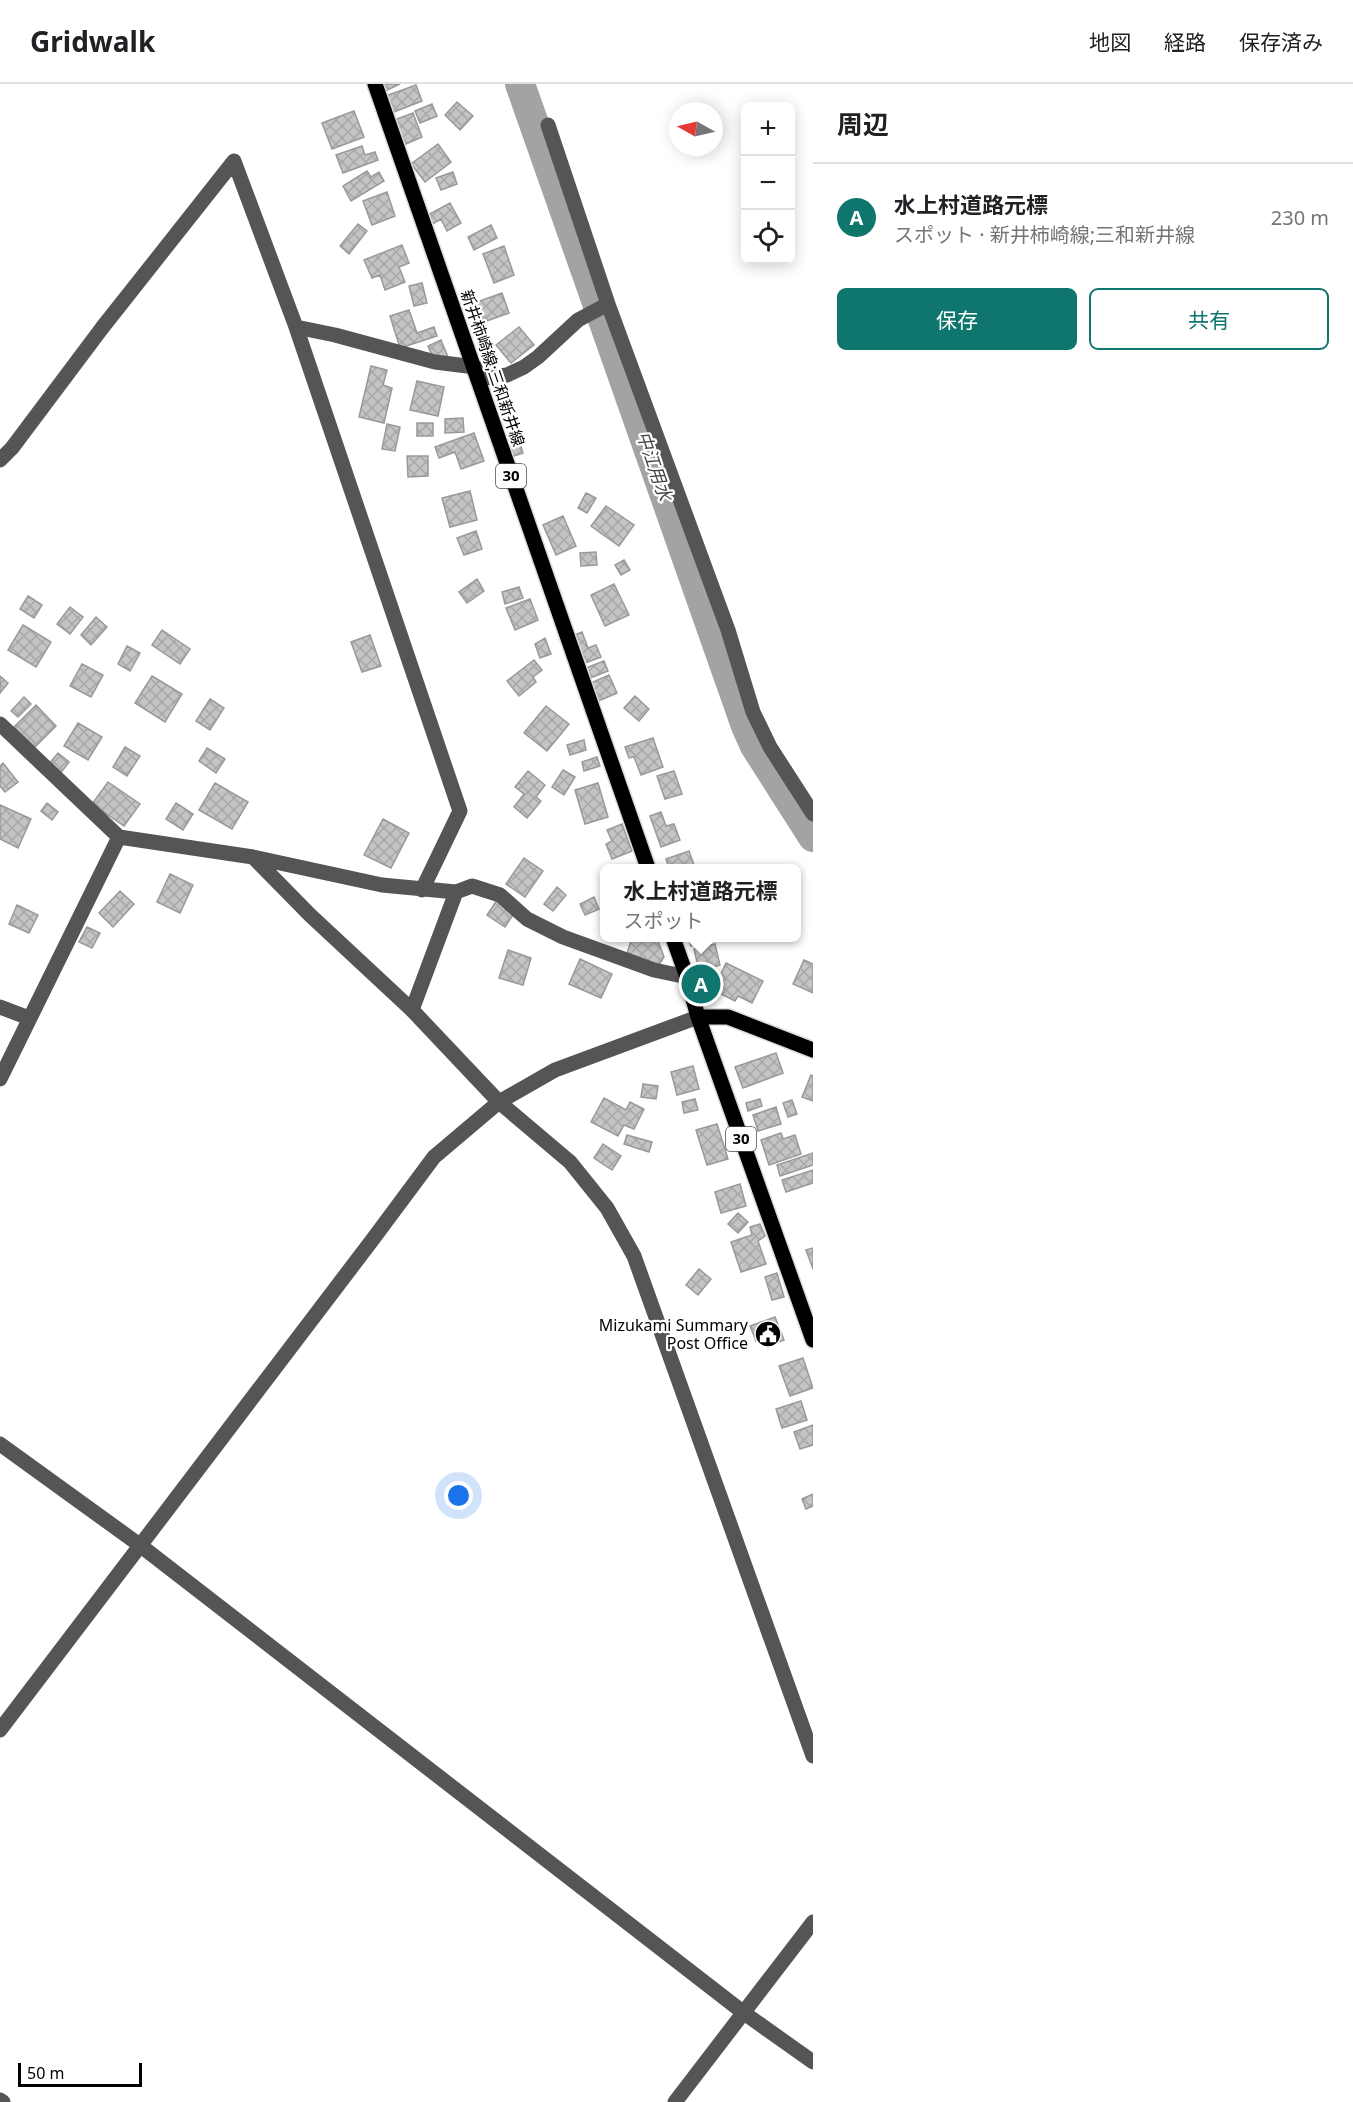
<!DOCTYPE html>
<html lang="ja">
<head>
<meta charset="utf-8">
<style>
	body { margin:0; font-family:"Noto Sans","Noto Sans JP",sans-serif; background:#f6f6f6; color:#202124 }
	.controls { position:absolute; right:18px; top:18px; display:grid; overflow:hidden; border-radius:9px; box-shadow:0 3px 15px #0003 }
	.controls button { width:54px; height:54px; display:grid; place-items:center; padding:0; border:0; border-bottom:2px solid #e0e0e0; background:#fff; color:#202124; font:30px sans-serif }
	.compass { position:absolute; left:669px; top:18px; width:54px; height:54px; border-radius:50%; background:#fff; box-shadow:0 3px 15px #0003; rotate:278deg }
	.scale { position:absolute; left:18px; bottom:15px; width:124px; box-sizing:border-box; padding-left:6px; border:3px solid #000; border-top:0; font-size:16px; line-height:21px; white-space:nowrap; color:#000; -webkit-text-stroke:4px #fff; paint-order:stroke }
	.you { position:absolute; left:459px; top:1412px; width:21px; height:21px; margin:-15px; border:4px solid #fff; border-radius:50%; background:#1a73e8; box-shadow:0 0 0 9px #1a73e833 }
	.badge { display:grid; place-items:center; width:39px; height:39px; border-radius:50%; background:#0f766e; color:#fff; font-size:20px; font-weight:700 }
	.pin { position:absolute; translate:-50% -50%; border:3px solid #fff; box-shadow:0 2px 6px #0006 }
	.popup { position:absolute; left:600px; top:780px; width:201px; height:78px; box-sizing:border-box; display:grid; place-content:center; border-radius:9px; background:#fff; filter:drop-shadow(0 2px 4px #0005); font-size:20px; white-space:nowrap; color:#757577 }
	.popup b { font-size:22px; color:#202124 }
	.popup::after { content:''; position:absolute; left:50%; top:100%; margin-left:-12px; border:12px solid transparent; border-top-color:#fff }
	.list { margin:0; padding:0; list-style:none }
	h2 { display:flex; justify-content:space-between; align-items:center; height:78px; margin:0; padding:0 24px; font-size:26px }
	h2 small { font-size:20px; font-weight:400; color:#757577 }
	.list li { display:grid; grid-template-columns:39px 1fr auto; gap:18px; align-items:center; box-sizing:border-box; height:108px; padding:0 24px; border-top:2px solid #e0e0e0 }
	.list b { display:block; font-size:22px; white-space:nowrap }
	.list p { margin:0; font-size:20px; white-space:nowrap; color:#757577 }
	.list em { font-size:20px; font-style:normal; color:#757577 }
	.actions { display:flex; gap:12px; padding:18px 24px }
	.actions a { flex:1; padding:14px 0; border:2px solid #0f766e; border-radius:9px; text-align:center; font-size:21px; color:#0f766e }
	.actions .main { background:#0f766e; color:#fff }
	.icon { flex:none; width:33px; height:33px; fill:none; stroke:currentColor; stroke-width:2; stroke-linecap:round; stroke-linejoin:round }
	.map { position:relative; flex:none; width:813px; height:2018px; overflow:hidden }
	header { display:flex; align-items:center; gap:36px; box-sizing:border-box; height:84px; padding:0 30px; background:#fff; border-bottom:2px solid #e0e0e0 }
	header strong { font-size:28px }
	nav { display:flex; gap:33px; margin-inline-start:auto; font-size:21px }
	main { display:flex }
	aside { flex:1; background:#fff }
	.map>svg:first-child { display:block }
	.lines { fill:none; stroke-linecap:round; stroke-linejoin:round }
	.river { stroke:#a3a3a3; stroke-width:30 }
	.building { fill:url(#building-cross-hatch); stroke:#999; stroke-width:1.5 }
	.major-casing { stroke:#dbdbdb; stroke-width:18 }
	.minor { stroke:#555; stroke-width:15 }
	.major { stroke:#000; stroke-width:15 }
	.labels { text-anchor:middle; stroke-width:4.5; stroke-linejoin:round; paint-order:stroke }
	.shield { fill:#fff; stroke:#4c4c4c; stroke-width:1.5 }
	.shield-label { font-size:15px; font-weight:bold; fill:#000 }
	.street-label { font-size:16px; fill:#000; stroke:#fff }
	.poi-label { font-size:16px; fill:#000; stroke:#fff; text-anchor:end }
	.water-label { font-size:18px; font-style:italic; fill:#444; stroke:#fff }
</style>
</head>
<body>
<header>
<strong>Gridwalk</strong>
<nav><a>地図</a><a>経路</a><a>保存済み</a></nav>
</header>
<main>
<div class="map">
<svg width="813" height="2018" viewBox="0 0 813 2018">
	<defs>
		<pattern id="building-cross-hatch" width="8" height="8" patternUnits="userSpaceOnUse" patternTransform="scale(1.5)"><rect width="8" height="8" fill="#c4c4c4"/><path d="M0 0l8 8M0 8l8-8" fill="none" stroke="#a7a7a7"/></pattern>
	</defs>
	<rect width="100%" height="100%" fill="#fff"/>
	<g class="lines">
		<path class="river" d="M520,0L746,642L755,662L813,753"/>
	</g>
	<path class="building" d="M382,0H400L385,7Z
		M416,1L422,17L389,30L383,13Z
		M457,18L473,32L460,46L445,31Z
		M432,20L437,32L420,39L415,27Z
		M354,27L364,53L332,65L322,39Z
		M413,29L422,53L399,63L389,38Z
		M438,60L451,78L425,98L411,80Z
		M362,62L365,71L375,68L378,76L343,89L336,71Z
		M367,87L371,93L379,88L384,97L351,117L343,102Z
		M453,88L457,100L441,106L436,94Z
		M387,108L395,132L372,141L363,117Z
		M450,119L461,139L447,147L441,135L429,142L424,133Z
		M358,140L367,147L349,170L340,162Z
		M491,141L497,154L474,166L468,153Z
		M402,161L409,179L399,183L405,198L385,206L380,191L372,194L364,176Z
		M504,162L514,191L494,199L483,170Z
		M422,199L427,219L414,222L409,202Z
		M502,209L509,229L484,238L477,218Z
		M409,226L417,249L434,243L437,252L400,264L390,232Z
		M519,243L534,261L511,279L496,261Z
		M441,256L448,273L435,278L428,262Z
		M371,282L387,286L383,301L392,304L384,339L359,333Z
		M417,297L444,303L438,332L410,326Z
		M463,334L464,348L445,349V335Z
		M417,339H433V352H417Z
		M387,340L400,343L395,367L382,365Z
		M474,349L484,377L461,385L455,368L439,374L435,363Z
		M518,353L523,369L508,374L503,358Z
		M407,372H428V392L408,393Z
		M470,407L477,436L450,443L442,414Z
		M586,409L596,414L587,429L578,424Z
		M606,422L634,441L619,462L591,442Z
		M563,432L576,462L556,471L543,441Z
		M476,447L482,465L464,471L457,454Z
		M596,468L597,481L581,482L580,469Z
		M624,476L630,486L621,491L615,481Z
		M477,495L484,507L467,519L459,508Z
		M614,500L629,531L605,542L591,511Z
		M519,503L523,514L505,520L502,508Z
		M28,512L42,521L34,534L20,525Z
		M530,515L538,536L515,546L506,524Z
		M70,523L83,533L70,550L57,540Z
		M96,533L107,543L91,561L81,551Z
		M23,541L51,558L36,583L8,566Z
		M162,546L190,565L180,580L152,561Z
		M582,548L588,564L596,561L601,573L580,581L570,553Z
		M370,551L381,582L362,588L351,558Z
		M545,554L551,570L540,574L535,560Z
		M127,562L140,569L130,587L118,580Z
		M534,576L542,586L533,593L536,598L519,612L507,597Z
		M604,577L608,587L590,594L586,584Z
		M82,580L103,591L91,613L70,602Z
		M609,591L617,609L596,618L589,600Z
		M0,592L8,599L0,609Z
		M152,592L182,610L165,638L135,619Z
		M635,612L649,625L639,637L624,624Z
		M24,613L31,620L18,633L11,627Z
		M210,615L224,624L210,646L196,637Z
		M36,621L56,642L35,663L14,643Z
		M546,622L569,640L547,667L524,649Z
		M78,639L102,653L88,676L64,662Z
		M653,654L663,683L641,691L634,673L629,674L625,663Z
		M584,656L586,666L570,671L567,661Z
		M125,663L140,672L127,692L113,683Z
		M207,664L225,675L216,689L199,677Z
		M58,669L69,678L60,690L48,681Z
		M597,673L600,682L584,687L582,678Z
		M3,679L18,698L5,708L0,702V682Z
		M563,686L575,693L564,711L552,703Z
		M528,687L545,701L536,713L541,717L527,734L514,723L524,710L515,703Z
		M674,687L682,710L665,715L657,692Z
		M108,698L140,720L124,742L92,720Z
		M215,699L248,718L232,745L199,726Z
		M598,699L608,733L585,740L575,706Z
		M47,719L58,728L52,736L41,727Z
		M176,719L193,730L183,746L166,735Z
		M0,721L31,735L18,764L0,755Z
		M661,728L666,742L674,740L680,756L661,763L650,732Z
		M383,735L409,749L391,784L364,771Z
		M622,740L632,767L612,775L606,760L612,757L607,746Z
		M689,767L694,781L684,784H669L666,775Z
		M524,774L543,787L525,813L506,800Z
		M170,790L193,801L180,829L157,818Z
		M557,803L566,811L553,827L544,820Z
		M120,807L134,820L113,843L99,829Z
		M594,813L599,825L585,831L580,820Z
		M497,816L515,828L505,843L487,831Z
		M17,821L38,831L29,849L9,840Z
		M87,843L100,849L92,864L79,858Z
		M632,854H657L664,873L659,881L627,869Z
		M688,854H715V855L691,862Z
		M715,860L720,881L711,884L712,888L700,891L694,865Z
		M508,866L531,874L523,901L499,894Z
		M580,875L612,890L601,914L569,900Z
		M804,876L813,880V909L793,900Z
		M726,879L763,897L752,919L738,912L735,917L713,906Z
		M706,892L714,895L711,902L703,898Z
		M776,969L783,989L743,1004L735,983Z
		M693,982L699,1005L677,1011L671,988Z
		M811,991L813,992V1017L802,1013Z
		M643,1000L658,1002L656,1015L641,1013Z
		M604,1014L626,1026L630,1018L644,1025L634,1045L624,1041L618,1052L591,1038Z
		M695,1015L698,1026L684,1029L682,1018Z
		M760,1015L762,1022L748,1027L746,1019Z
		M792,1016L797,1030L788,1033L783,1019Z
		M776,1023L781,1040L758,1047L753,1031Z
		M717,1040L728,1075L707,1081L696,1046Z
		M781,1049L783,1055L795,1051L801,1070L769,1081L761,1056Z
		M627,1051L652,1058L649,1068L624,1060Z
		M603,1060L621,1072L612,1086L594,1074Z
		M813,1069V1081L780,1092L777,1081Z
		M813,1086V1099L786,1108L782,1096Z
		M740,1100L746,1122L721,1129L715,1108Z
		M738,1129L748,1138L738,1149L728,1140Z
		M760,1140L765,1152L758,1157L766,1180L741,1188L731,1158L752,1151L750,1143Z
		M813,1164V1185L806,1166Z
		M699,1185L711,1195L698,1211L686,1201Z
		M777,1189L784,1213L772,1216L765,1193Z
		M775,1233L784,1256L767,1262L764,1254L756,1257L750,1242Z
		M803,1274L813,1304L790,1312L779,1282Z
		M801,1317L807,1336L782,1344L776,1325Z
		M813,1341V1361L800,1365L794,1348Z
		M813,1410V1422L806,1425L802,1415Z"/>
	<g class="lines">
		<defs>
			<path id="major" d="M375,0C467,261 556,523 648,784
				M673,854L687,893L698,933L813,1256
				M698,933H728L813,966"/>
		</defs>
		<use href="#major" class="major-casing"/>
		<path class="minor" d="M548,41L608,220L728,546L753,628L770,663L813,730
			M234,77L296,243L460,727L422,806
			M296,243L335,251L435,278L475,283
			M478,295L507,291L524,283L538,273L578,236L608,220
			M0,376L12,364L102,244L234,77
			M0,640L119,753L253,773L382,801L456,808L472,802L500,811L527,835L563,853L654,886L687,893
			M253,773L310,831L412,926L499,1018L570,1078L607,1124L634,1172L813,1672
			M0,923L29,934
			M412,926L456,808
			M0,995L119,753
			M0,1360L141,1462L744,1929L813,1978
			M0,1646L373,1155L434,1073L499,1018L555,986L698,933
			M0,2016L3,2018
			M675,2018L813,1838"/>
		<use href="#major" class="major"/>
	</g>
	<defs>
		<symbol id="civic-disc" viewBox="-11 -11 22 22"><circle r="9.5" fill="#000" stroke="#fff"/><path d="M-.6-6.5H3V-4.5H.6V-3L4-1V1h2V6H-6V1h2V-1L-.6-3ZM-1.2 2.5V6h2.4V2.5Z" fill="#fff"/></symbol>
	</defs>
	<g fill-rule="evenodd">
		<use href="#civic-disc" x="753" y="1235" width="30" height="30"/>
	</g>
	<g class="labels">
		<g class="shield">
			<rect x="496" y="380" width="30" height="24" rx="4.5"/>
			<rect x="726" y="1043" width="30" height="24" rx="4.5"/>
		</g>
		<g class="shield-label">
			<text x="511" y="397">30</text>
			<text x="741" y="1060">30</text>
		</g>
		<g class="street-label">
			<text transform="translate(493 284) rotate(71)" y="6">新井柿崎線;三和新井線</text>
		</g>
		<g class="poi-label">
			<text x="748" y="1247">Mizukami Summary<tspan x="748" dy="18">Post Office</tspan></text>
		</g>
		<g class="water-label">
			<text transform="translate(654 382) rotate(71)" y="6">中江用水</text>
		</g>
	</g>
</svg>
<div class="controls">
<button>+</button>
<button>−</button>
<button><svg class="icon" aria-label="locate" viewBox="0 0 24 24"><circle cx="12" cy="12" r="6"/><path d="M12 2v4M12 18v4M2 12h4M18 12h4"/></svg></button>
</div>
<svg class="compass" viewBox="-18 -18 36 36"><path d="M0-13l5 13h-10z" fill="#e53935"/><path d="M0 13l5-13h-10z" fill="#757577"/></svg>
<div class="scale">50 m</div>
<div class="you"></div>
<div class="pin badge" style="left:701px;top:900px">A</div>
<div class="popup"><b>水上村道路元標</b>スポット</div>
</div>
<aside>
<h2>周辺<small></small></h2>
<ul class="list">
<li><span class="badge">A</span><div><b>水上村道路元標</b><p>スポット · 新井柿崎線;三和新井線</p></div><em>230 m</em></li>
</ul>
<div class="actions"><a class="main">保存</a><a>共有</a></div>
</aside>
</main>
</body>
</html>
